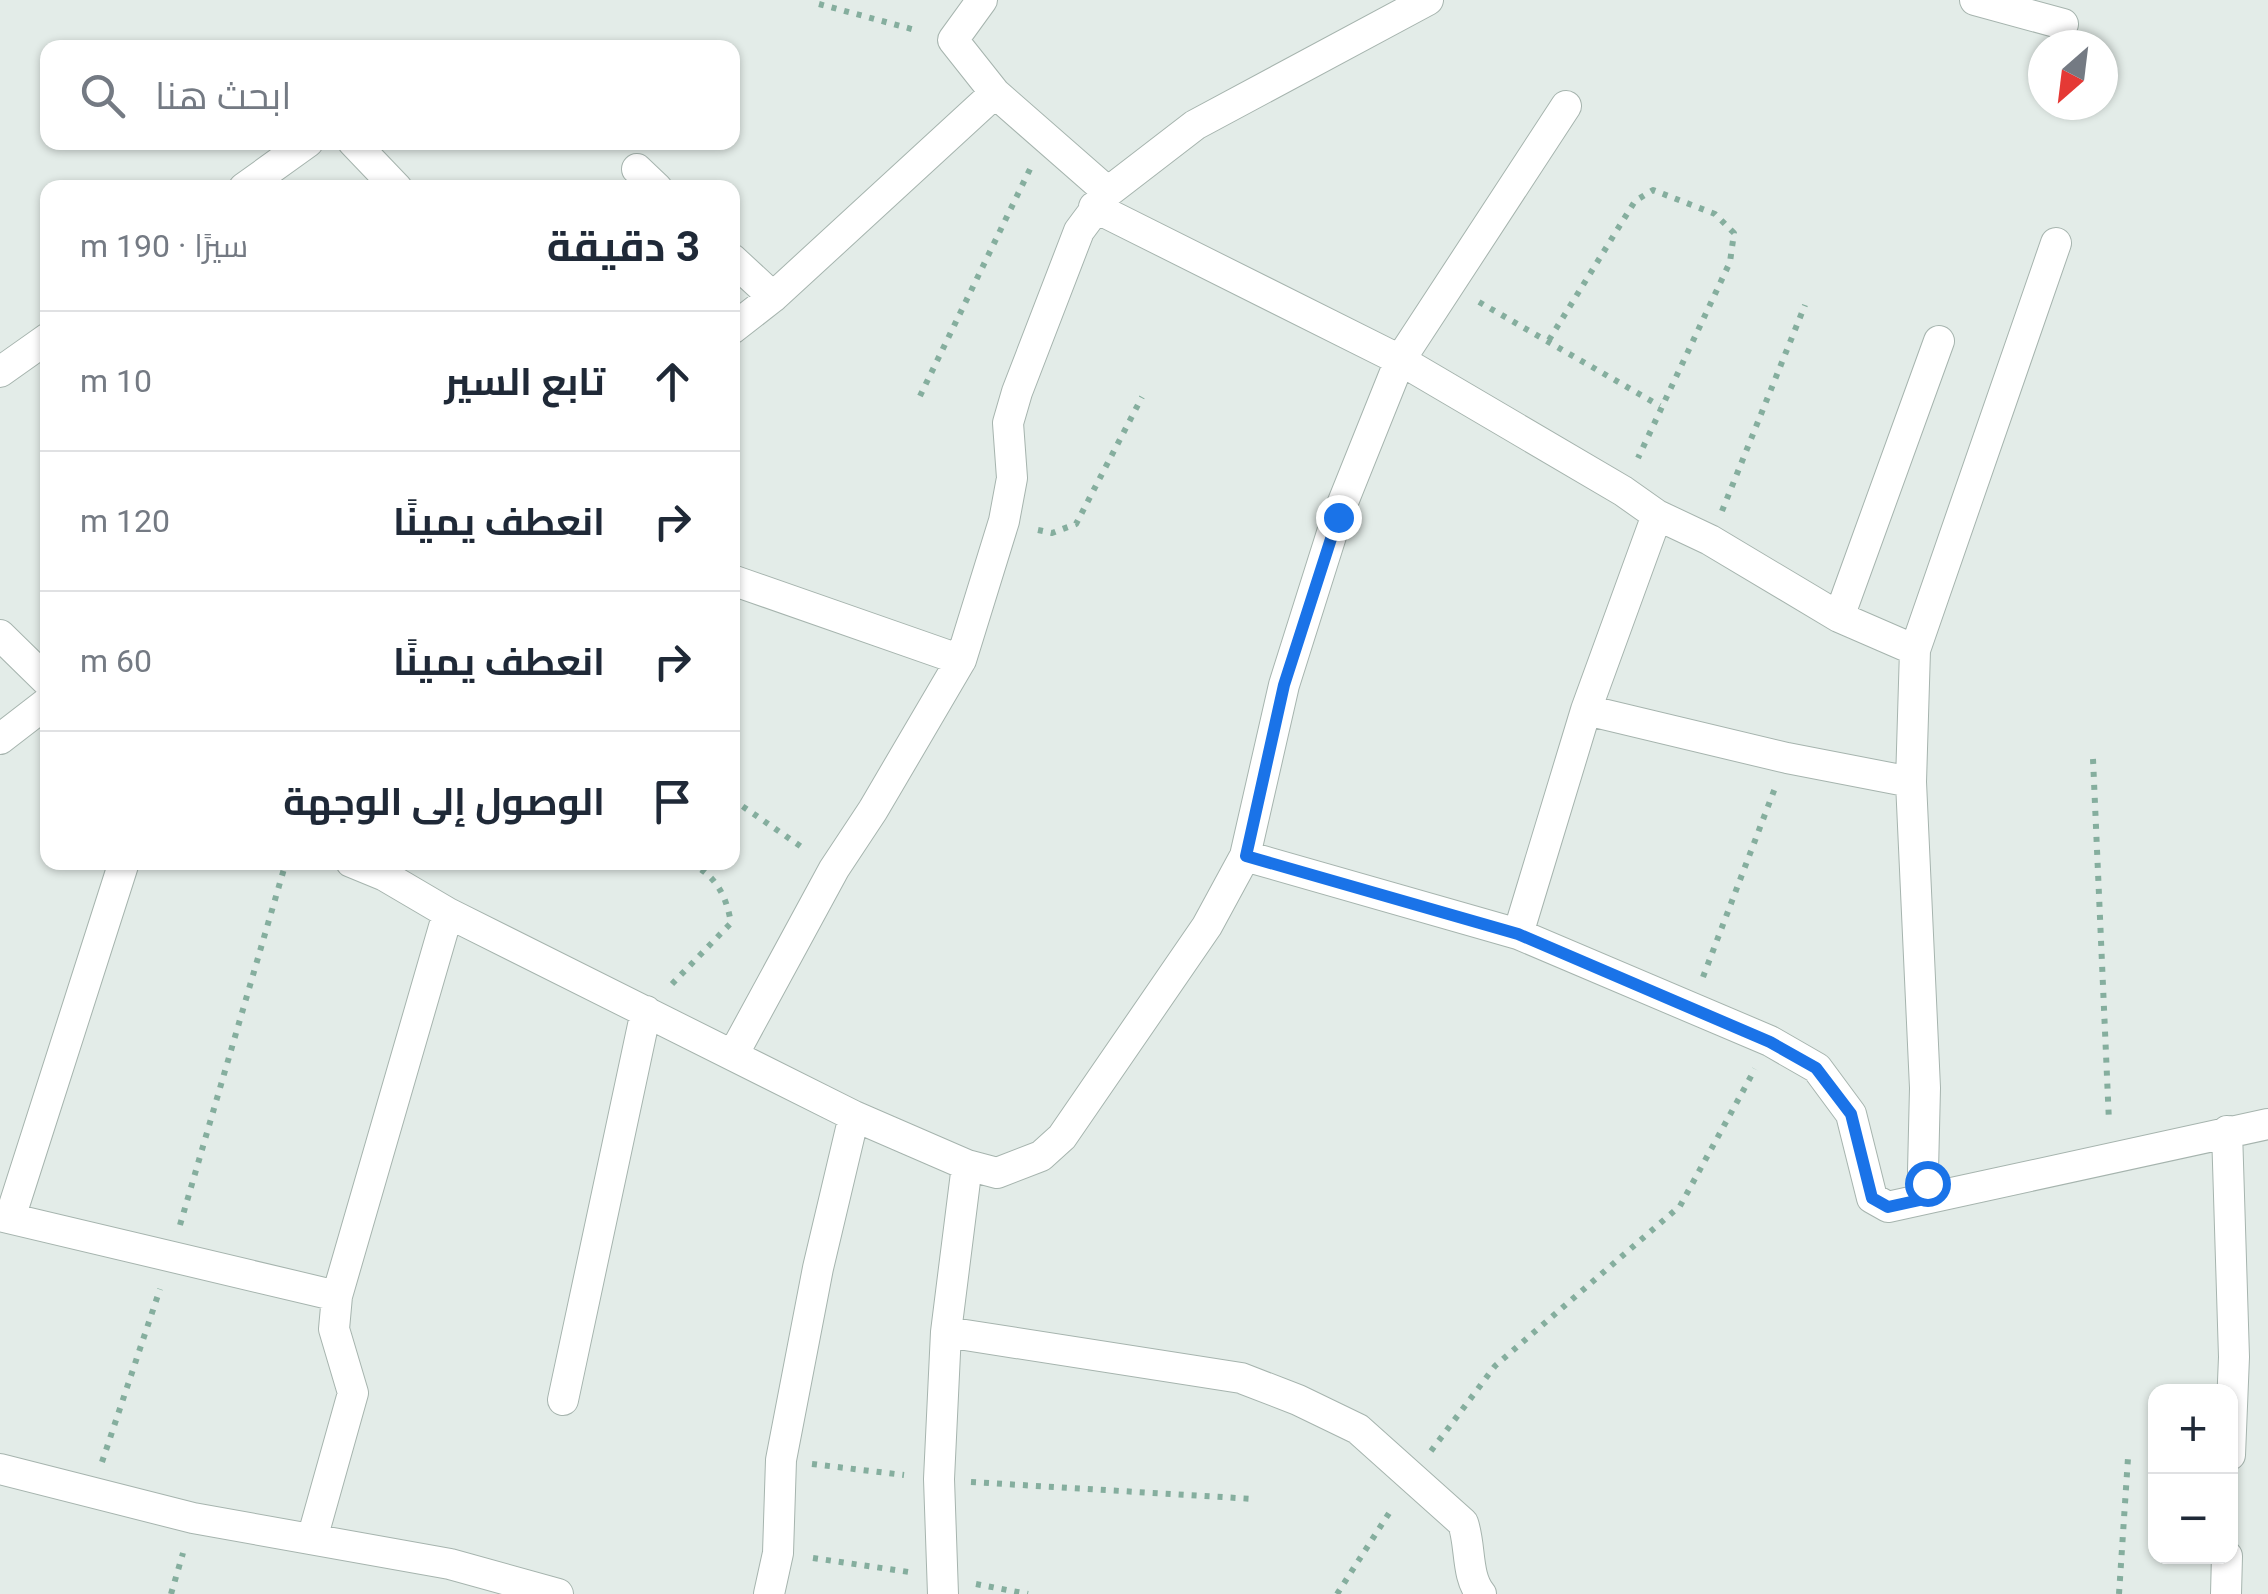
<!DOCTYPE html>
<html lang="ar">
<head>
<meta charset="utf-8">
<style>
	body { margin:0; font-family:Roboto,Cairo,sans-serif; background:#f6f6f7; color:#1f2937; direction:rtl }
	.controls { position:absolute; right:30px; bottom:30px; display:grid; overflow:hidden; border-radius:20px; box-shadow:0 2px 8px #0004 }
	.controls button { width:90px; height:90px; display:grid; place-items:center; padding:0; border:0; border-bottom:2px solid #e0e1e3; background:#fff; color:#1f2937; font:50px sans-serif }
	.compass { position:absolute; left:2028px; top:30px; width:90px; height:90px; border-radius:50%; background:#fff; box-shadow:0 2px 8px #0004; rotate:208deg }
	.stop { position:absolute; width:30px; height:30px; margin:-22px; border:8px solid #1a73e8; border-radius:50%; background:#fff }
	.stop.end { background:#1a73e8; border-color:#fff; box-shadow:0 2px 10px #0008 }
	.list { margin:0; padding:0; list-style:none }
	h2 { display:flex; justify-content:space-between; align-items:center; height:130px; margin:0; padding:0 40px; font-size:42px }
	h2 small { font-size:32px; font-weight:400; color:#747a83 }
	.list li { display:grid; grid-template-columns:65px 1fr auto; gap:30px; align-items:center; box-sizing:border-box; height:140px; padding:0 40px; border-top:2px solid #e0e1e3 }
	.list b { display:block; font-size:38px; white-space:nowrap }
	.list em { font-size:32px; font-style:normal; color:#747a83 }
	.icon { flex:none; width:55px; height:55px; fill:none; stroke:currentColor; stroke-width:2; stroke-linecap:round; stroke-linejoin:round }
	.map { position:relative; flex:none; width:2268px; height:1594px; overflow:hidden; direction:ltr }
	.search { position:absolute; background:#fff; box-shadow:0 2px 8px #0004; left:40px; top:40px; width:700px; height:110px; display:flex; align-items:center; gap:25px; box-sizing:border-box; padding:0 35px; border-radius:20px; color:#747a83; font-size:38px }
	.panel { position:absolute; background:#fff; box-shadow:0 2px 8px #0004; left:40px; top:180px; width:700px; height:690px; border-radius:20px; direction:rtl }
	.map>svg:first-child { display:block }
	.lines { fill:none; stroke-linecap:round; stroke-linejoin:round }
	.minor-casing { stroke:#a6b4ae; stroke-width:32 }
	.path { stroke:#85ae9e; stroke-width:6; stroke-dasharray:5 8; stroke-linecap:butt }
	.minor { stroke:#fff; stroke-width:30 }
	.route { stroke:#1a73e8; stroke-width:12 }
</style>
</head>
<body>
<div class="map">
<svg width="2268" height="1594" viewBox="0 0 2268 1594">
	<rect width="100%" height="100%" fill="#e3ece8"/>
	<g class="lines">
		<defs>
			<path id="minor" d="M982,0L953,40L995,93L1108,192
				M1975,0L2063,24
				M353,142L397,188
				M637,169L657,188
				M244,188L308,142
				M1094,207L1400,360L1623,491L1657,515L1710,540L1839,617L1915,650L2056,243
				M732,259L773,297
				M732,329L773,297L995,93
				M0,372L48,338
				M732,580L961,660
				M1839,617L1939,341
				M0,635L48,682
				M1586,710L1787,758L1911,782L1925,1088L1923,1171L1929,1198L2268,1124
				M0,739L48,702
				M1911,782L1915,650
				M1245,856L1518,934L1770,1041L1817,1068L1851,1114L1872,1198L1888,1207L1929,1198
				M351,862L385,876L448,913L854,1116L967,1165L997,1173L1041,1156L1062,1137L1207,926L1245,856L1284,685L1337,517L1400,360L1566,106
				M1518,934L1586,710L1657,515
				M733,1055L834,869L873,810L961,660L1004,521L1012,478L1008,423L1017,392L1079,231L1108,192L1195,125L1428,0
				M2227,1131L2234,1357L2230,1455
				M0,1216L337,1296L448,913
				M10,1218L124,862
				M946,1332L1241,1378L1298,1400L1358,1429L1463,1523C1471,1546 1466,1576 1481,1594
				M563,1400L646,1011
				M0,1469L193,1518L450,1564L558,1594
				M312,1539L353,1393L334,1329L337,1296
				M769,1594L778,1553L781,1460L818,1268L854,1116
				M943,1594L939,1479L946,1332L967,1165
				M2226,1594L2227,1556"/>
		</defs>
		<use href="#minor" class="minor-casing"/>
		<path class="path" d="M819,4L919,31
			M1479,302L1660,406
			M1549,340L1635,201L1653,190L1715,214L1734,233L1730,262L1638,458
			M920,396L1031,167
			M1722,511L1805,305
			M1038,530L1052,533L1076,524L1142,397
			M2093,759L2109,1122
			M732,799L806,850
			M1703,977L1775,788
			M672,984L731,923C726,895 716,875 688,862
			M180,1225L286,862
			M1431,1451L1495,1366L1680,1206L1755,1069
			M102,1462L160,1289
			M812,1464L904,1475
			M971,1482L1254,1499
			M813,1558L909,1572
			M976,1584L1028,1594
			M171,1594L183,1553
			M1337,1594L1393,1507
			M2119,1594L2128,1458"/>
		<use href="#minor" class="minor"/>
	</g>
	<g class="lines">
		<path class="route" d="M1338,517L1284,685L1246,856L1518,934L1770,1042L1816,1068L1851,1114L1872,1198L1888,1207L1929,1198L1927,1183"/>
	</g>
</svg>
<div class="controls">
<button>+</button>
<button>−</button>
</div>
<svg class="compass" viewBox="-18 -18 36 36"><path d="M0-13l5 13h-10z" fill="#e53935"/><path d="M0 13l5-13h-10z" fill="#747a83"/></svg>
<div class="stop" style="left:1927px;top:1183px"></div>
<div class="stop end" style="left:1338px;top:517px"></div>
<div class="search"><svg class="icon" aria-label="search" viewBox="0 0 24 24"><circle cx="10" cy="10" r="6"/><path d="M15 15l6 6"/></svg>ابحث هنا</div>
<section class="panel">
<h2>3 دقيقة<small>سيرًا · 190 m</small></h2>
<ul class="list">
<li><svg class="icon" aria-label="ahead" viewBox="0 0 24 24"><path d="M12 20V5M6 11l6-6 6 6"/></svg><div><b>تابع السير</b></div><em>10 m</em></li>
<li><svg class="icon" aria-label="right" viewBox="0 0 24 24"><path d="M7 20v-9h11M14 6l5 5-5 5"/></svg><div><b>انعطف يمينًا</b></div><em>120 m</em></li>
<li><svg class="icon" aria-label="right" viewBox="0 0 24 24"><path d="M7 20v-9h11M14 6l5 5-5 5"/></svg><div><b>انعطف يمينًا</b></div><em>60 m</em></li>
<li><svg class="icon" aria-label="arrive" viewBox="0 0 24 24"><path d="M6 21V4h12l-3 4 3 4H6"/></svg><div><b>الوصول إلى الوجهة</b></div></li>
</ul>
</section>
</div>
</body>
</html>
